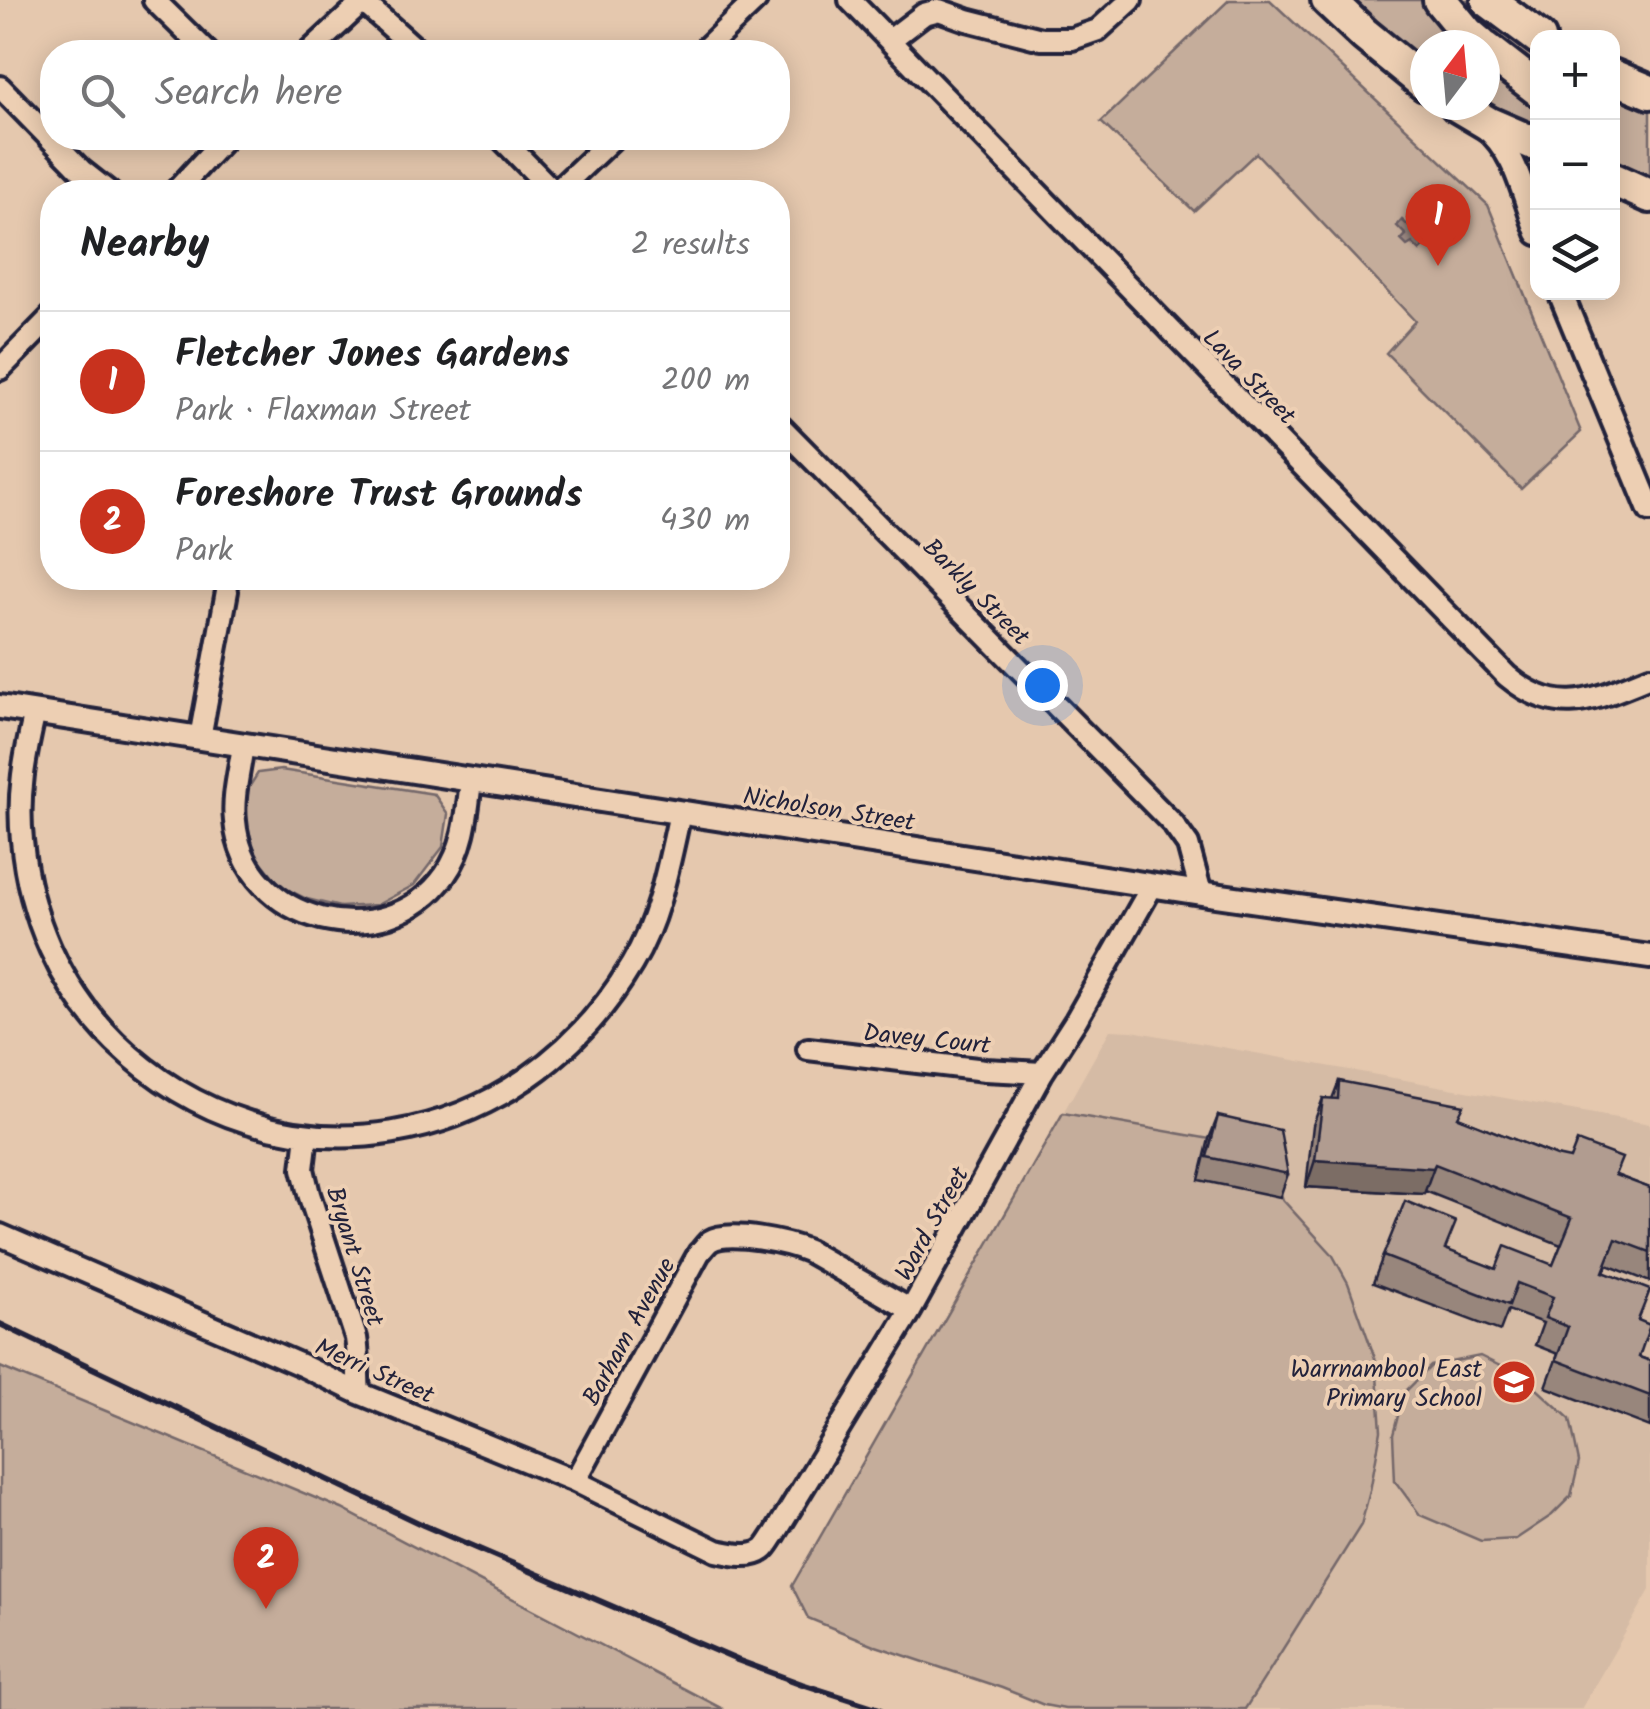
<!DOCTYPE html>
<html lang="en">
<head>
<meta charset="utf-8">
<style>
	body { margin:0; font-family:Kalam,sans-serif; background:#f2f2f2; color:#202124 }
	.controls { position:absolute; right:30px; top:30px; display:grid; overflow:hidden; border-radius:20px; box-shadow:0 5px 25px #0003 }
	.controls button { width:90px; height:90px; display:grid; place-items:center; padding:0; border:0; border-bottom:2px solid #e0e0e0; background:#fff; color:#202124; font:50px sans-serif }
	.compass { position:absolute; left:1410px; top:30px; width:90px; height:90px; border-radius:50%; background:#fff; box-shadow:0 5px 25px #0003; rotate:16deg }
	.you { position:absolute; left:1042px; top:685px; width:35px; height:35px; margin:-25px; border:8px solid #fff; border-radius:50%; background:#1a73e8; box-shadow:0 0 0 15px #1a73e833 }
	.badge { display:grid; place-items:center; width:65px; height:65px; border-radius:50%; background:#c8321e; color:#fff; font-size:32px; font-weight:700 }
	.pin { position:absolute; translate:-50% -82px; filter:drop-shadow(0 2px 5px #0008) }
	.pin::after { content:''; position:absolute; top:52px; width:35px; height:30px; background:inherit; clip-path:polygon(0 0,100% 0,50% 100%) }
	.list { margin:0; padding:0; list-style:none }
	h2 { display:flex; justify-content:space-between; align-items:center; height:130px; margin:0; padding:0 40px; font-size:42px }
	h2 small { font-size:32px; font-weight:400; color:#757577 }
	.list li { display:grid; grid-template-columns:65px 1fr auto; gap:30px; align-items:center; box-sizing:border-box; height:140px; padding:0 40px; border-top:2px solid #e0e0e0 }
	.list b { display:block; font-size:38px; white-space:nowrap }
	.list p { margin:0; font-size:32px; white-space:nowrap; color:#757577 }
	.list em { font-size:32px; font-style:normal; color:#757577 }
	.icon { flex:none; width:55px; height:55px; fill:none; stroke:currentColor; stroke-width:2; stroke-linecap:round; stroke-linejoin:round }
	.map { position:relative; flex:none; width:1650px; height:1709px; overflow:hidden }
	.search { position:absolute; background:#fff; box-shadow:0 5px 25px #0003; left:40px; top:40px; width:750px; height:110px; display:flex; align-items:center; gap:25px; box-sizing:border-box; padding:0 35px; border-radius:40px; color:#757577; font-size:38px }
	.panel { position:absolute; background:#fff; box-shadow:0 5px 25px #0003; left:40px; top:180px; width:750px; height:410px; border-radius:40px }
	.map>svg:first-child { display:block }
	.built { fill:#d5bba5 }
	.green { fill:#c5ad9b; stroke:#74686b; stroke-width:2.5 }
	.water { fill:#9d8a83; stroke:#6c6066; stroke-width:2.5 }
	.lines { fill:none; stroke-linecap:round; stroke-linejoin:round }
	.minor-casing { stroke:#22223b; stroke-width:28 }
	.tertiary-casing { stroke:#22223b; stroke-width:30 }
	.trunk-casing { stroke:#22223b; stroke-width:40 }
	.minor { stroke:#edcfb3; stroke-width:20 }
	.tertiary { stroke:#edcfb3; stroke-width:22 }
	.trunk { stroke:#edcfb3; stroke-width:32 }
	.rail { stroke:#22223b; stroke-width:6 }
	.wall { fill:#98867c; stroke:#22223b; stroke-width:2.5 }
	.shaded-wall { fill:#7c6d65; stroke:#22223b; stroke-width:2.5 }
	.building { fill:#b19c90; stroke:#22223b; stroke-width:2.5 }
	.labels { text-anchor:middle; stroke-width:8; stroke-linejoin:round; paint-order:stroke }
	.street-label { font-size:25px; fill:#22223b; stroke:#edcfb3 }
	.poi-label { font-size:25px; fill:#22223b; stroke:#edcfb3; text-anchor:end }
</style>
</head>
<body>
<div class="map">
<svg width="1650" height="1709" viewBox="0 0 1650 1709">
	<rect width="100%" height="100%" fill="#e5c8ae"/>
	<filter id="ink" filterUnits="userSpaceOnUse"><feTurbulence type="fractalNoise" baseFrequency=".01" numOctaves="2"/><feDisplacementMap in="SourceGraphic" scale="20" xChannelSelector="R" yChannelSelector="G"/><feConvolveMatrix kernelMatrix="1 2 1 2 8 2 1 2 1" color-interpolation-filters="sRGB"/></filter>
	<g filter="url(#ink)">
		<path class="built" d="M1110,1030L1132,1031L1650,1124V1590L1581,1709H1245L1361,1525L1370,1491L1381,1431L1376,1361L1348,1283L1332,1254L1283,1200L1267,1149L1063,1113Z"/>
		<path class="green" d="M1229,0H1270L1488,205L1581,432L1521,489L1386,353L1415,321L1256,153L1194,211L1101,122Z
			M1328,0H1488L1538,38L1537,145L1485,105V45H1425V84Z
			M1612,76L1650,92V196L1613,179Z
			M281,770L434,794L448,814L443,847L414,885L377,905L340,907L307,899L281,886L256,855L246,820V792L258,773Z
			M1063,1113L1267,1149L1283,1200L1332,1254L1348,1283L1376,1361L1381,1431L1370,1491L1361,1525L1245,1709H1065L1044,1705L1002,1688L876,1646L808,1618L792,1586Z
			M1480,1356L1526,1379L1570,1419L1579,1462L1571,1496L1552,1515L1516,1539L1481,1541L1420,1515L1395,1481L1393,1435L1404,1393L1431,1366Z
			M0,1367L342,1509L723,1709H0Z"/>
		<path class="water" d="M1402,220L1412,229L1417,225L1423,232L1418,236L1426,244L1420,251L1412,243L1407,246L1401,240L1406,235L1397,226Z"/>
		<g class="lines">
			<defs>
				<path id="minor" d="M154,0L207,52
					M361,0L419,52
					M850,0L1507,676C1560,720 1594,699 1650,677
					M890,40L924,14L939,10L967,20L1041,39H1072L1098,30L1131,0
					M309,52L365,0
					M702,52L756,0
					M0,87L81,170L109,192
					M501,138L554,192
					M175,192L225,138
					M556,192L613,138
					M0,369L52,316
					M778,424L1173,824L1188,845L1201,893
					M35,712C25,755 17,796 22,840C29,916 60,988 115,1042C276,1198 521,1153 632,964C659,919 669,863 680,813
					M200,738L227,591
					M243,745C240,769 232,797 235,821C244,925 386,958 445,875C465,847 467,814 471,780
					M808,1049L985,1070L1042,1073
					M307,1135L303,1169L309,1194L356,1338C359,1356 357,1374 359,1393
					M0,1235L301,1365L359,1393L575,1481L717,1551C731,1554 751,1559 763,1550C768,1546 771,1539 775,1534L911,1310L1042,1073L1076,1020L1152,886
					M575,1481L699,1253C703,1249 706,1244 710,1241C729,1229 789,1243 808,1251L911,1310"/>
				<path id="tertiary" d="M1484,126C1517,152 1523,195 1538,233
					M1560,292L1650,510
					M0,707L1201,893L1650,957"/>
				<path id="trunk" d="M1328,0L1365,35L1425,84
					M1440,0L1467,33L1481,45
					M1488,0L1539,38
					M1485,48L1538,89
					M1612,76L1650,92
					M1457,105L1489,124L1538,145
					M1612,179L1650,196"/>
			</defs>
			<use href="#minor" class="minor-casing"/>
			<use href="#tertiary" class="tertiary-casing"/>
			<use href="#trunk" class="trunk-casing"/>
			<use href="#minor" class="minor"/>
			<use href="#tertiary" class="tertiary"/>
			<use href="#trunk" class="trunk"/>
			<path class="rail" d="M0,1324L423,1525L737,1660L802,1684L880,1709"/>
		</g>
		<path class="wall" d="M1339,1081L1460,1118L1556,1156L1616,1175L1650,1188V1282L1607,1265L1604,1273L1639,1321V1357L1650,1361V1427L1546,1387L1558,1354L1535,1345L1543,1323L1508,1310L1500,1331L1373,1283L1383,1256L1446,1250L1496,1269L1553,1265L1561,1245L1425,1191L1424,1194L1306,1187L1313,1125L1323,1098L1332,1099Z
			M1218,1116L1288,1174L1280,1197L1199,1180L1209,1139Z"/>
		<path class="shaded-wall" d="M1315,1160L1435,1164L1424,1194L1306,1187Z"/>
		<path class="building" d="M1339,1081L1464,1105L1458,1117L1556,1156L1570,1159L1577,1141L1622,1158L1615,1175L1650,1188V1252L1616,1239L1603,1272L1650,1290L1638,1320L1650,1325L1639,1357L1650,1361V1396L1556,1360L1568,1327L1545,1318L1553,1297L1517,1283L1509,1305L1383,1256L1405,1201L1456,1222L1445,1249L1496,1269L1505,1246L1553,1265L1572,1218L1435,1164L1433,1168L1315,1160L1323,1098L1338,1099Z
			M1218,1116L1280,1130L1288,1174L1207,1157Z"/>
	</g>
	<defs>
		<symbol id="school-disc" viewBox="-11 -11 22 22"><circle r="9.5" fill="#c8321e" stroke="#edcfb3"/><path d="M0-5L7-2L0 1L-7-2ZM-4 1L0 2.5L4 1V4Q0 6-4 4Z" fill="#fff"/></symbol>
	</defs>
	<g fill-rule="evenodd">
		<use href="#school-disc" x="1489" y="1357" width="50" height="50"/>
	</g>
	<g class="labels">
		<g class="street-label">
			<text transform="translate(1250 376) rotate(46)" y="9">Lava Street</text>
			<text transform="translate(977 591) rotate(45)" y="9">Barkly Street</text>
			<text transform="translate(829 808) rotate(9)" y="9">Nicholson Street</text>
			<text transform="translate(927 1038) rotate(6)" y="9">Davey Court</text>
			<text transform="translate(931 1223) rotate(-61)" y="9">Ward Street</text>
			<text transform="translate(356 1256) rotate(73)" y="9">Bryant Street</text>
			<text transform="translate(628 1331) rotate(-61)" y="9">Barham Avenue</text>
			<text transform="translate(375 1370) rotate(24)" y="9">Merri Street</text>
		</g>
		<g class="poi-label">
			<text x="1482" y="1377">Warrnambool East<tspan x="1482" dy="29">Primary School</tspan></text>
		</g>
	</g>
</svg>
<div class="controls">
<button>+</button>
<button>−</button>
<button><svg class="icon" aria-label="layers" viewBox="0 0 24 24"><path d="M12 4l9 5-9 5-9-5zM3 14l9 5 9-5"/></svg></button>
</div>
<svg class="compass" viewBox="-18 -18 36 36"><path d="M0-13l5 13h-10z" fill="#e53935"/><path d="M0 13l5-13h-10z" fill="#757577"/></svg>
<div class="you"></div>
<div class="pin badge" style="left:1438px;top:266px">1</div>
<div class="pin badge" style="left:266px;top:1609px">2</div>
<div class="search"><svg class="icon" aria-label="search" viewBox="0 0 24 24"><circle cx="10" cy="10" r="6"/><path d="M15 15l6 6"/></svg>Search here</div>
<section class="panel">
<h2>Nearby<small>2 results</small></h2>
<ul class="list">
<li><span class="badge">1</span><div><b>Fletcher Jones Gardens</b><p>Park · Flaxman Street</p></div><em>200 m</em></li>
<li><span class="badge">2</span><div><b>Foreshore Trust Grounds</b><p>Park</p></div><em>430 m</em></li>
</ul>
</section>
</div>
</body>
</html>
